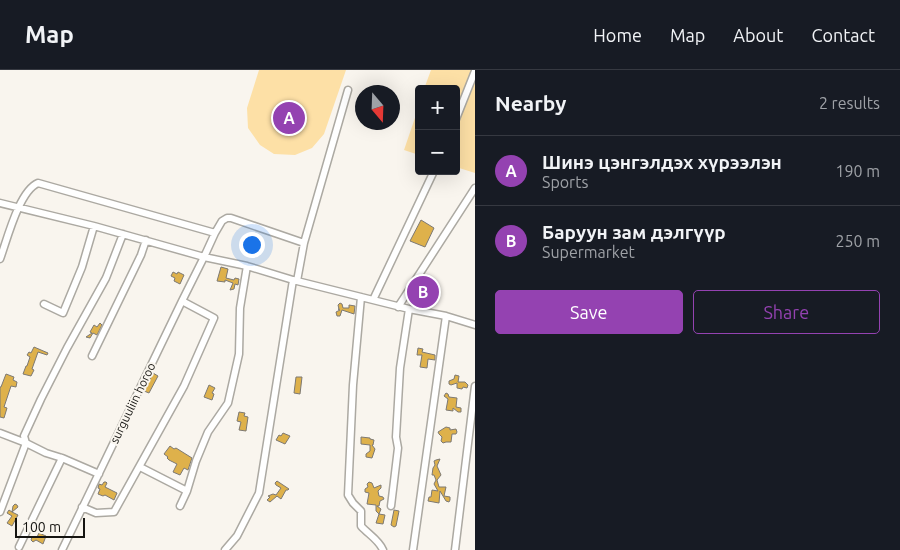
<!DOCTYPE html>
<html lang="en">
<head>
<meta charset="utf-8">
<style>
	body { margin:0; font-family:Ubuntu,sans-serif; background:#242831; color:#f1f3f6 }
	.controls { position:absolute; right:15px; top:15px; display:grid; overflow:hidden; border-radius:5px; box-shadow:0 5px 20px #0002 }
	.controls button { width:45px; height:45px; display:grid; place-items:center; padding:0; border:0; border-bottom:1px solid #363941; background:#171b24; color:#f1f3f6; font:25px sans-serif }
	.compass { position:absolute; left:355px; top:15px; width:45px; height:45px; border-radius:50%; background:#171b24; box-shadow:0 5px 20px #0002; rotate:161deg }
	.scale { position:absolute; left:15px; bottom:12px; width:70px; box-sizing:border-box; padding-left:5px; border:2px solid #151411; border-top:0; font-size:14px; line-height:18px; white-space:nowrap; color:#151411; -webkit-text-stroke:4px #f9f5ee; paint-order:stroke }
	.you { position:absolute; left:251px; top:174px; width:18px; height:18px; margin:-12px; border:4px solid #fff; border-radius:50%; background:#1a73e8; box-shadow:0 0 0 8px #1a73e833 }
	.badge { display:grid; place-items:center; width:32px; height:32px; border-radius:50%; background:#9442b1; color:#fff; font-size:16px; font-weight:700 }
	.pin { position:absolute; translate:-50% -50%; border:2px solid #fff; box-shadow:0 1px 5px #0006 }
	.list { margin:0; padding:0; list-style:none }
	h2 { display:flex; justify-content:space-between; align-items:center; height:65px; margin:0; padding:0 20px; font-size:21px }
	h2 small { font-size:16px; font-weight:400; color:#9ea1a6 }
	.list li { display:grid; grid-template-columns:32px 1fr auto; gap:15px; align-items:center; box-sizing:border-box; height:70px; padding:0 20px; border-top:1px solid #363941 }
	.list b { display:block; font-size:19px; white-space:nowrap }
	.list p { margin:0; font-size:16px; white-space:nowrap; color:#9ea1a6 }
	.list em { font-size:16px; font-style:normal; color:#9ea1a6 }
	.actions { display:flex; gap:10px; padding:15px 20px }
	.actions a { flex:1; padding:11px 0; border:1px solid #9442b1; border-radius:5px; text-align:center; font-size:18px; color:#9442b1 }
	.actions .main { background:#9442b1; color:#fff }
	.map { position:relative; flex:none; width:475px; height:480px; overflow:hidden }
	header { display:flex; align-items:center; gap:30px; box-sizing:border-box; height:70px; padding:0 25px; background:#171b24; border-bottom:1px solid #363941 }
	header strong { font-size:24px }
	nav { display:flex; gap:28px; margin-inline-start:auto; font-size:18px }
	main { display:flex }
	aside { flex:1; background:#171b24 }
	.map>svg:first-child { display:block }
	.green { fill:#fde0a6 }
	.building { fill:#deb14b; stroke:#7d7973 }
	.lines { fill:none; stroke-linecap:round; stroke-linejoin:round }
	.minor-casing { stroke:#aca9a2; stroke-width:9 }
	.minor { stroke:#fff; stroke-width:6 }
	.labels { text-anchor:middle; stroke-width:4; stroke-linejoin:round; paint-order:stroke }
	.street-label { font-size:12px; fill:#151411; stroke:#f9f5ee }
</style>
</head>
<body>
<header>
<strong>Map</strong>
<nav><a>Home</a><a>Map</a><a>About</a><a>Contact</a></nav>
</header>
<main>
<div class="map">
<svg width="475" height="480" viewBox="0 0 475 480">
	<rect width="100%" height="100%" fill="#f9f5ee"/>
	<path class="green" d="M259,0H346L324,64L312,78L295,85L274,84L260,75L248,58L247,38Z
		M431,0H475V103L456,97V19H424Z
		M419,36V85L404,80Z"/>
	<path class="building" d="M421,150L434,158L425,177L410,171Z
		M221,197L228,199L226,208L234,210L235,208L239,209L238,215L235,214L234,219L230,220L233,213L225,210V212L217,211Z
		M173,202L177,204L178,202L184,205L180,214L174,211L175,208L171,206Z
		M421,215L429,218L427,222L430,223L427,230L417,226Z
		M340,233L342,234L343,238H349V235L355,236L354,244L342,240L340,246H337L336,242L340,240L338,239H339L338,235Z
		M100,253L102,255L97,265L93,263L90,268L86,267L92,263L90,262L94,255L97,257Z
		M34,277L48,283L47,285L38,282L32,299L34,300L31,306L23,304L26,296H27L30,287L27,285L29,282L31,283Z
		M418,278L423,279L422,282L435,285V290L428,289L427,298L420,297L422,285H417Z
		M153,303L158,306L149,323L144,321Z
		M6,304L14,307L13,310L17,312L16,317L11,316L4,337L7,338L4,348L0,347V317H1Z
		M455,305L459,306L458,312H465L468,315L467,318L463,317L462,319L457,318V313L451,315L449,314V311L454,309Z
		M296,307H302L300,324L294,323Z
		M209,315L215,318L212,323L214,324L212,330L204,327Z
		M446,323L448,324L449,327L457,328L456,337L461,338V342H458L453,338V341L446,340L448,329L444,326Z
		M239,342L245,343L244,346L248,347L246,361L239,360L241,352L237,351Z
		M446,357L450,358V360L456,359L457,362L456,364H452L451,372H446L443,373L441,371L442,367L439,364L438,362Z
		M283,363L290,366L285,374L276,370L279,365L281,366Z
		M361,367L370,368V369L374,370L373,375H372L375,379L372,388L366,387V384L370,381V375L361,374Z
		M170,376L174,379L176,378L192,388L188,400L184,398L180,405L173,402L177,394L169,390L167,388L168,387L164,384Z
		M440,389L437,396L441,405L437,410L439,417H446L444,426L450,427V430L449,432L446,431L440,421L439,433L428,431L429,427H431L432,420L438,421L434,414L436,410L434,405H432L433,398L435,395L434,391L436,390Z
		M277,411L289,419L288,420H286L281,429L277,426L270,432L267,430L270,427L268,426L273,424L276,425L281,418L276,415L275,413Z
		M104,412H106L107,413L105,417L117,423L114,430L105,425L103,426L98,424L100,419L98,418L99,414L102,415Z
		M369,412L372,413L374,418L381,415V418L378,421L379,426L383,427L384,429L380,431L379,436H377L381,439L379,444L385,445L383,454L376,453L379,444L376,441V435L367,434L369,423L365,422V419L368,417L367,414Z
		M15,434L17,435L18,437L12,442L18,445L12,456L7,453L12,446L7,443L9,440L12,442L13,436Z
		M394,440L399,441L396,456L394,457L391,455Z
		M39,463L46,466L43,474L36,470L33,472L31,470L32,467H37Z"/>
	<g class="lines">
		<defs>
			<path id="minor" d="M456,49L475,1
				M0,133L94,156L204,187L247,196L293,210L409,239L446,246L475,255
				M0,189C7,170 19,121 38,113L215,163
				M297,211L304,173L348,20
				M361,227L353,315L348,425L353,433L361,441V456C368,464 379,470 383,480
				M373,230L434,101
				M44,234L63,243L82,197L94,156
				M398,237L475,118
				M92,286L141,185L146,170
				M0,363L26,373L46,383L62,388L99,404
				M140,397L187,421
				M180,436L187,421L196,391L208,362L228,333L239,284L240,238L247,196
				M391,436L398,378L396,367L400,298L409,239
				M82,437L96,443L114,442L184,316L214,248L182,231
				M0,442L26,373L24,366L41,329L67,278L106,208L123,164
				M19,477L62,388
				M62,480L182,231L204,187L215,163L222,151L227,148H231L304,173
				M225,480L237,466L259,423L293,210
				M413,480L446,246
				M455,480L475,316"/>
		</defs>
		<use href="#minor" class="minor-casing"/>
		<use href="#minor" class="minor"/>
	</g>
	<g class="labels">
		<g class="street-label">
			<text transform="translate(133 333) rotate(-64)" y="4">surguuliin horoo</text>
		</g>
	</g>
</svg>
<div class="controls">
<button>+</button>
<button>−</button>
</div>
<svg class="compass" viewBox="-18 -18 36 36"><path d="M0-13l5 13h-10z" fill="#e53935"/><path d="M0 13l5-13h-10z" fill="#9ea1a6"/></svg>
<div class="scale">100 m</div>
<div class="you"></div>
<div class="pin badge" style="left:289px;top:48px">A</div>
<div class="pin badge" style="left:423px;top:222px">B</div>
</div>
<aside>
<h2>Nearby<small>2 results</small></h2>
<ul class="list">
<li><span class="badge">A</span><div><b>Шинэ цэнгэлдэх хүрээлэн</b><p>Sports</p></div><em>190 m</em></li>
<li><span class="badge">B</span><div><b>Баруун зам дэлгүүр</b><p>Supermarket</p></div><em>250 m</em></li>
</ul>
<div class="actions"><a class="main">Save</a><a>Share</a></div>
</aside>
</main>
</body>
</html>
